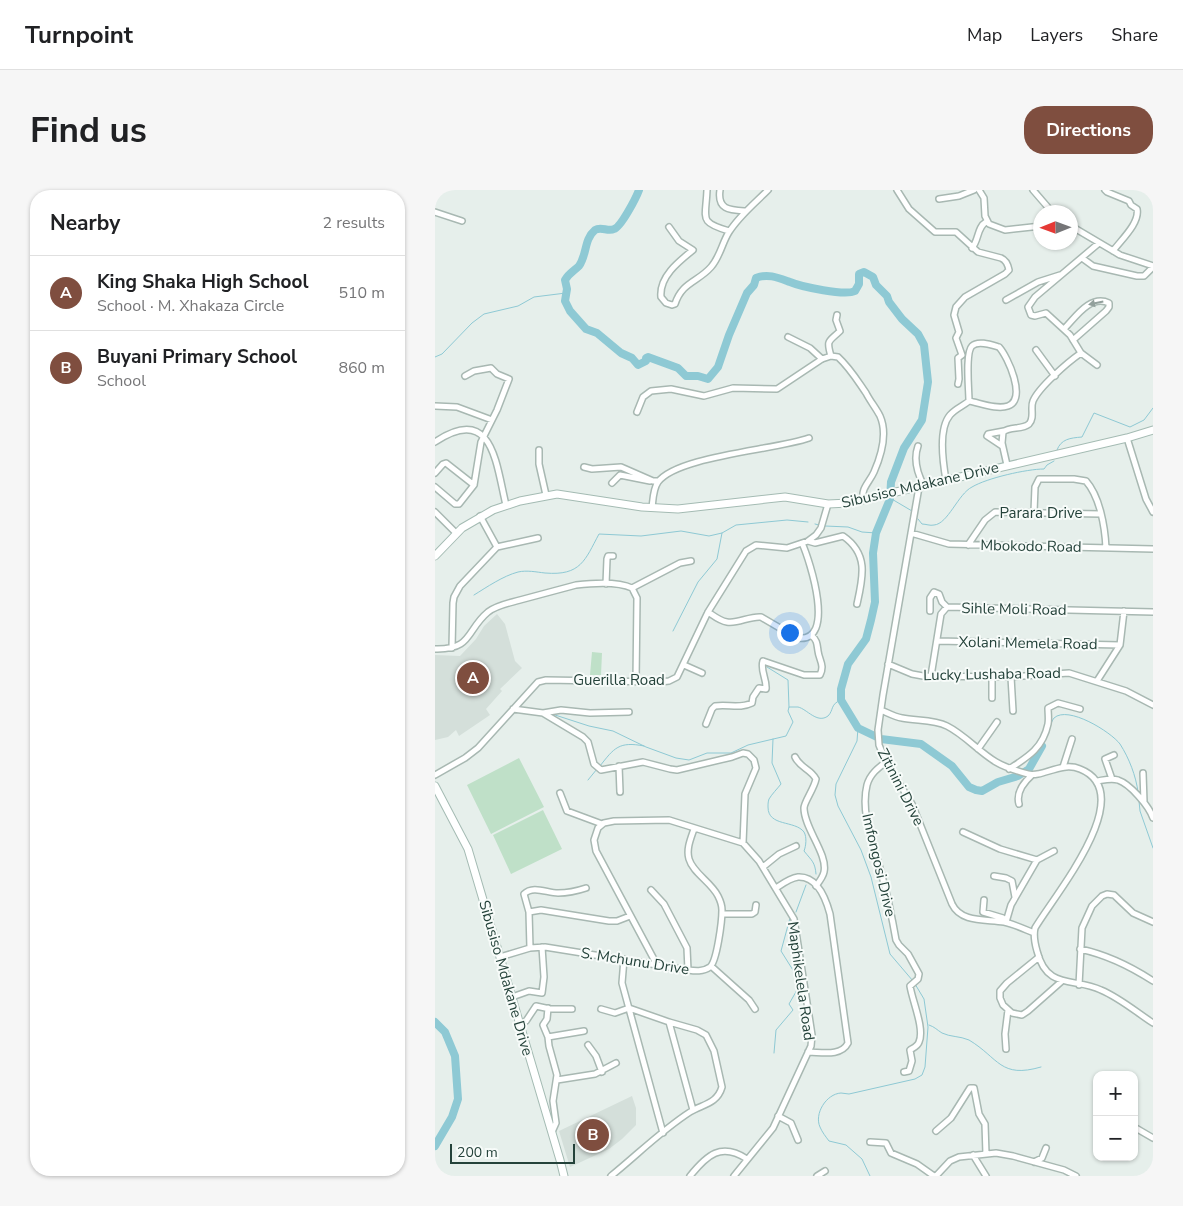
<!DOCTYPE html>
<html lang="en">
<head>
<meta charset="utf-8">
<style>
	body { margin:0; font-family:"Nunito Sans",sans-serif; background:#f6f6f6; color:#202124 }
	.controls { position:absolute; right:15px; bottom:15px; display:grid; overflow:hidden; border-radius:10px; box-shadow:0 1px 4px #0004 }
	.controls button { width:45px; height:45px; display:grid; place-items:center; padding:0; border:0; border-bottom:1px solid #e0e0e0; background:#fff; color:#202124; font:25px sans-serif }
	.compass { position:absolute; left:598px; top:15px; width:45px; height:45px; border-radius:50%; background:#fff; box-shadow:0 1px 4px #0004; rotate:269deg }
	.scale { position:absolute; left:15px; bottom:12px; width:125px; box-sizing:border-box; padding-left:5px; border:2px solid #24423a; border-top:0; font-size:14px; line-height:18px; white-space:nowrap; color:#24423a; -webkit-text-stroke:4px #f7fbf9; paint-order:stroke }
	.you { position:absolute; left:354px; top:442px; width:18px; height:18px; margin:-12px; border:4px solid #fff; border-radius:50%; background:#1a73e8; box-shadow:0 0 0 8px #1a73e833 }
	.badge { display:grid; place-items:center; width:32px; height:32px; border-radius:50%; background:#7f4e3f; color:#fff; font-size:16px; font-weight:700 }
	.pin { position:absolute; translate:-50% -50%; border:2px solid #fff; box-shadow:0 1px 5px #0006 }
	.list { margin:0; padding:0; list-style:none }
	h2 { display:flex; justify-content:space-between; align-items:center; height:65px; margin:0; padding:0 20px; font-size:21px }
	h2 small { font-size:16px; font-weight:400; color:#757577 }
	.list li { display:grid; grid-template-columns:32px 1fr auto; gap:15px; align-items:center; box-sizing:border-box; height:75px; padding:0 20px; border-top:1px solid #e0e0e0 }
	.list b { display:block; font-size:19px; white-space:nowrap }
	.list p { margin:0; font-size:16px; white-space:nowrap; color:#757577 }
	.list em { font-size:16px; font-style:normal; color:#757577 }
	.map { position:relative; flex:none; width:718px; height:986px; overflow:hidden; border-radius:20px }
	header { display:flex; align-items:center; gap:30px; box-sizing:border-box; height:70px; padding:0 25px; background:#fff; border-bottom:1px solid #e0e0e0 }
	header strong { font-size:24px }
	nav { display:flex; gap:28px; margin-inline-start:auto; font-size:18px }
	.intro { display:flex; align-items:center; justify-content:space-between; box-sizing:border-box; height:120px; padding:0 30px }
	h1 { margin:0; font-size:35px }
	.button { padding:12px 22px; border-radius:20px; background:#7f4e3f; color:#fff; font-size:18px; font-weight:700 }
	main { display:flex; gap:30px; padding:0 30px }
	aside { flex:1; background:#fff; border-radius:20px; box-shadow:0 1px 4px #0004 }
	.map>svg:first-child { display:block }
	.built { fill:#d4dfda }
	.green { fill:#bfe0c8 }
	.lines { fill:none; stroke-linecap:round; stroke-linejoin:round }
	.stream { stroke:#8ec9d4; stroke-width:1 }
	.river { stroke:#8ec9d4; stroke-width:8 }
	.street-casing { stroke:#a8b8b2; stroke-width:8 }
	.secondary-casing { stroke:#a4bbb3; stroke-width:9 }
	.street { stroke:#fff; stroke-width:5 }
	.secondary { stroke:#fff; stroke-width:7 }
	.oneway { fill:#92a09c }
	.labels { text-anchor:middle; stroke-width:4; stroke-linejoin:round; paint-order:stroke }
	.street-label { font-size:15px; fill:#24423a; stroke:#f7fbf9 }
</style>
</head>
<body>
<header>
<strong>Turnpoint</strong>
<nav><a>Map</a><a>Layers</a><a>Share</a></nav>
</header>
<div class="intro"><h1>Find us</h1><a class="button">Directions</a></div>
<main>
<aside>
<h2>Nearby<small>2 results</small></h2>
<ul class="list">
<li><span class="badge">A</span><div><b>King Shaka High School</b><p>School · M. Xhakaza Circle</p></div><em>510 m</em></li>
<li><span class="badge">B</span><div><b>Buyani Primary School</b><p>School</p></div><em>860 m</em></li>
</ul>
</aside>
<div class="map">
<svg width="718" height="986" viewBox="0 0 718 986">
	<rect width="100%" height="100%" fill="#e6efeb"/>
	<path class="built" d="M62,424L70,434L80,471L87,478L65,499L67,501L51,519L55,525L24,546L21,540L13,547L0,550V465L25,466L41,449L49,436Z
		M197,906L201,918V935L187,949L174,959L135,977L124,941Z"/>
	<path class="green" d="M157,462L167,463L166,485H155Z
		M84,568L109,617L56,644L32,595Z
		M108,620L127,659L76,684L58,645Z"/>
	<g class="lines">
		<path class="stream" d="M0,167L7,164L37,133L49,124L83,116L99,107L131,103
			M622,260C626,249 635,248 647,247L659,223L695,237L709,230L718,218
			M455,308L477,321
			M483,329L487,334C491,334 495,336 499,335C513,334 523,304 537,297C552,288 592,279 609,279L612,275L619,271
			M380,334L384,335
			M390,336L413,337L427,342L441,343
			M39,405C52,397 68,386 83,382C92,380 101,382 110,383C146,386 150,370 164,344L206,346L246,341L274,346L287,343L301,335L352,330L373,332
			M238,441L263,392L282,369L287,343
			M332,477L353,490L354,517
			M117,524L154,536L178,541L211,557L241,568L254,570L272,563H296L313,555L351,546L358,532L353,521L354,517C357,517 360,517 363,517C372,519 382,534 393,526C399,520 395,514 406,510
			M423,538L422,551L401,594L400,605L403,616L426,660L436,687L455,764L478,791
			M614,538C616,535 617,530 619,528C633,515 676,542 685,554C694,568 701,586 703,602
			M338,549L337,573L346,594C342,599 337,604 334,609C333,612 333,614 333,617C333,637 360,630 369,642C372,647 371,656 369,661C377,671 380,672 381,684
			M607,556L609,551
			M165,576C179,558 184,551 209,556
			M153,590L162,579
			M704,611L705,621L718,658
			M361,722L371,695
			M494,835C500,837 502,840 507,843C515,847 525,846 534,850C564,868 565,889 606,877
			M339,863L341,840L358,820L354,814L366,793L346,761L355,728
			M435,986L427,969L411,955L394,951C391,947 387,942 385,937C379,924 391,904 406,903C409,903 411,904 414,904L480,889L487,885L490,877L493,837L489,809L480,794"/>
		<path class="river" d="M204,0C201,8 186,37 179,39C173,42 166,36 160,40C149,49 152,65 144,76C139,81 134,83 130,90L132,99L130,111L135,121L151,139L162,143L186,163L197,168L203,175L211,171V168L213,167L243,178L251,186H263L273,189L283,177L294,145L312,103L319,95L321,88C333,83 344,88 355,92C367,97 410,106 420,101L424,94V84L429,82L438,87L441,95L452,106L454,112L467,129L483,144L489,155L493,192L487,230L469,258L456,292L455,309L441,343L438,363L440,412L436,430L431,449L413,474L406,499V510L423,538L446,549L486,554L517,576L534,597L541,600L547,601L563,592L583,586L594,579L607,556
			M0,832L10,842L20,866L23,909L17,927L0,956"/>
		<defs>
			<path id="street" d="M272,0C271,29 263,32 294,41
				M285,0C282,20 295,20 311,21
				M462,0L474,19L500,42H521L543,62L566,68C571,70 573,75 574,80L570,84L530,107L521,117L519,125L524,142L521,148L527,165L523,168L524,189L523,194
				M544,0L549,8L550,26L554,34L570,40L606,36
				M598,0L617,22
				M670,0L672,2L694,11L696,15L702,19C705,33 686,50 678,61
				M504,9L524,6L539,0
				M0,22L27,31
				M636,36L685,65L718,76
				M234,37L244,51L258,60C243,72 224,87 226,107L231,113L237,115L240,114C247,92 263,92 276,77C285,67 287,53 294,42C304,26 319,14 333,0
				M537,58C544,50 542,37 551,32
				M647,68L658,76L702,86H709L718,77
				M571,110L603,92L625,85
				M629,139C640,128 655,104 674,113V117L671,121L638,150
				M353,147L375,158L387,169
				M601,160L620,186
				M396,166C391,149 394,152 405,141L401,130L402,125
				M662,175L646,163L635,145L611,123L600,126L596,125L593,117L600,107L664,53
				M0,216L22,217L57,230
				M202,222L208,207L216,201L236,199L269,206L298,198L342,199L387,169L396,166L403,167C415,178 422,190 431,203C435,211 441,218 445,226C453,244 446,266 439,282C434,293 426,298 428,310
				M692,248L711,309L718,322
				M0,252C58,213 61,274 71,315
				M483,256C478,270 482,283 489,296
				M567,256L552,246L553,244L569,241
				M104,260V274L111,305
				M572,275L567,253L568,242C575,236 587,240 594,234C600,228 595,218 598,211C604,197 633,172 646,163
				M149,277L157,279L186,277L218,291H223
				M0,283L8,274L11,273L39,295
				M511,290C508,273 503,239 515,225C520,219 528,216 534,211C545,213 562,220 573,216C592,209 573,167 564,157C557,155 543,150 537,156C530,163 534,200 534,211
				M177,293L185,285L215,291
				M0,297L20,314H24L39,295L46,252L62,220L74,189L62,184L56,178L39,181L30,186
				M484,297L448,505L443,540L444,555L451,572L477,614L517,714C526,733 551,729 569,732C579,734 589,739 599,743
				M217,318C218,310 218,299 223,292C242,266 340,260 374,248
				M0,322L21,343
				M599,322L600,297L604,289H639L651,291C665,307 670,337 671,358
				M45,326L62,357
				M476,343L514,354L718,359
				M373,351L380,353L408,346C434,364 428,387 422,414
				M533,355L550,330L560,322L666,324
				M171,394L172,369L173,366H178
				M197,398L245,373L256,371
				M495,421V408L499,402L504,404L507,412L512,417
				M273,422C279,426 285,431 292,432C303,434 314,426 326,427L362,448C402,454 375,371 367,353
				M502,451L685,455
				M17,458L18,413L19,407L25,396L62,357L103,348
				M0,459C38,460 31,440 53,422C62,415 75,413 85,410C104,405 122,400 141,395C158,393 182,391 197,398L202,408L201,491
				M453,474L477,484L488,486L572,487L634,483L691,501L718,515
				M249,475L267,483
				M496,486L506,424L512,417L718,422
				M557,487V508
				M576,487L578,521
				M662,491L685,455L689,421
				M78,519L108,523L148,547L153,552L159,574L166,580L208,572L235,579L242,580L297,567L308,563L313,564L319,570L321,578L310,604L308,653
				M446,520C453,523 460,527 467,528C481,531 499,529 512,536C530,545 544,562 561,572C571,578 582,581 593,584C607,588 626,571 645,579C706,603 618,707 600,738C598,746 600,754 602,761C612,801 640,787 666,800C685,808 701,822 718,833
				M108,523L126,520L155,523L194,522
				M271,534L277,519L280,516C293,514 305,519 317,513L318,507L324,498L331,499C332,489 325,481 328,471L369,485H385C390,475 384,470 383,461C382,454 382,450 377,446
				M543,559L562,532
				M360,567C365,578 376,579 381,589C379,599 369,612 369,618C369,638 393,664 389,682C388,687 384,692 381,696
				M451,572C443,578 435,584 432,595C425,623 439,655 446,682C452,704 457,727 461,750L464,755L473,764L484,784L483,789L475,796C477,810 490,839 484,852C483,856 478,858 475,860L477,871L474,881L469,882
				M184,576L185,602
				M628,577L637,549
				M574,579C593,567 608,558 613,534C614,529 613,523 613,518L623,513L645,519
				M708,583L709,612
				M0,585L30,568L43,558L103,492L111,490L225,492L234,491L242,487L273,422L311,361L321,355L352,358L373,351L381,345L386,338L393,314
				M677,589L670,569L679,565
				M662,591C669,590 676,588 683,590C695,594 714,616 718,628
				M125,603L132,621L167,634
				M584,614C581,603 588,593 597,585
				M528,642L565,659L602,670
				M328,677L344,664L361,656
				M559,686L571,688L577,691L580,707
				M341,698C347,694 355,688 363,687C382,686 391,709 395,724L413,853C406,867 386,862 373,862
				M216,700L229,714L252,758L253,780
				M549,710L548,722L568,728L569,732
				M94,722L89,704C98,695 112,703 123,703C133,703 142,701 151,698
				M287,724H317L320,722L321,715
				M571,732L576,715L602,670L619,661
				M95,758L94,722L106,720L174,731H182L195,726
				M645,759C673,765 695,776 718,791
				M65,767L95,758L110,757L253,780C260,781 268,782 275,777C282,771 287,731 287,720C287,715 285,710 283,706C276,692 258,683 254,669C251,659 256,648 259,639
				M604,767L572,793L565,801V808L568,815L577,823L587,825L593,821L627,791
				M189,769L187,793L228,943
				M222,775L161,661L159,650L163,638L169,633L179,631L234,630L308,653L324,671L359,729L377,845L376,856L338,938L299,986
				M276,776L314,810L320,819
				M644,795L647,738L657,716L667,706L672,704L679,705L698,723L718,732
				M77,807L94,801L107,803L109,787L107,757
				M166,819L180,823L194,818
				M234,832L258,920
				M85,835L91,831L101,816L115,819H137
				M113,847L108,835L112,829L113,818
				M153,855L161,866L167,882
				M571,859L570,844L573,820
				M122,890L160,884L181,873
				M343,926L356,933L363,950
				M699,937L718,948
				M501,941L516,928L535,898H539L544,924L550,934L551,964
				M117,942L121,933L118,911L122,885L114,856L113,847L149,841
				M435,952L451,953L456,963L482,974L499,986
				M538,965L551,986
				M599,972L607,968L611,958
				M176,986C202,965 227,940 255,922C268,914 282,914 287,897L279,861L271,845L262,840L234,832L194,818
				M255,986C272,965 286,952 312,969
				M382,986L390,981
				M501,986L515,971L524,967L561,963L578,966L629,980L641,986"/>
			<path id="secondary" d="M0,366L27,338L58,320L85,311L122,304L207,317L243,319L350,307L393,314L414,313L692,248L718,240
				M0,596L33,659L125,970L129,986"/>
		</defs>
		<use href="#street" class="street-casing"/>
		<use href="#secondary" class="secondary-casing"/>
		<use href="#street" class="street"/>
		<use href="#secondary" class="secondary"/>
	</g>
	<defs><path id="oneway-solid" d="M-6-.8H1V-3.2L6.5 0L1 3.2V.8H-6Z" transform="scale(1.25)"/></defs>
	<use class="oneway" href="#oneway-solid" transform="translate(661 113) rotate(168)"/>
	<g class="labels">
		<g class="street-label">
			<text transform="translate(485 295) rotate(-13)" y="5">Sibusiso Mdakane Drive</text>
			<text x="606" y="328">Parara Drive</text>
			<text transform="translate(596 356) rotate(1)" y="5">Mbokodo Road</text>
			<text transform="translate(579 419) rotate(1)" y="5">Sihle Moli Road</text>
			<text transform="translate(593 453) rotate(1)" y="5">Xolani Memela Road</text>
			<text transform="translate(557 484) rotate(-1)" y="5">Lucky Lushaba Road</text>
			<text x="184" y="495">Guerilla Road</text>
			<text transform="translate(466 597) rotate(63)" y="5">Zitinini Drive</text>
			<text transform="translate(444 675) rotate(77)" y="5">Imfongosi Drive</text>
			<text transform="translate(200 771) rotate(9)" y="5">S. Mchunu Drive</text>
			<text transform="translate(71 788) rotate(74)" y="5">Sibusiso Mdakane Drive</text>
			<text transform="translate(366 791) rotate(82)" y="5">Maphikelela Road</text>
		</g>
	</g>
</svg>
<div class="controls">
<button>+</button>
<button>−</button>
</div>
<svg class="compass" viewBox="-18 -18 36 36"><path d="M0-13l5 13h-10z" fill="#e53935"/><path d="M0 13l5-13h-10z" fill="#757577"/></svg>
<div class="scale">200 m</div>
<div class="you"></div>
<div class="pin badge" style="left:38px;top:488px">A</div>
<div class="pin badge" style="left:158px;top:945px">B</div>
</div>
</main>
</body>
</html>
